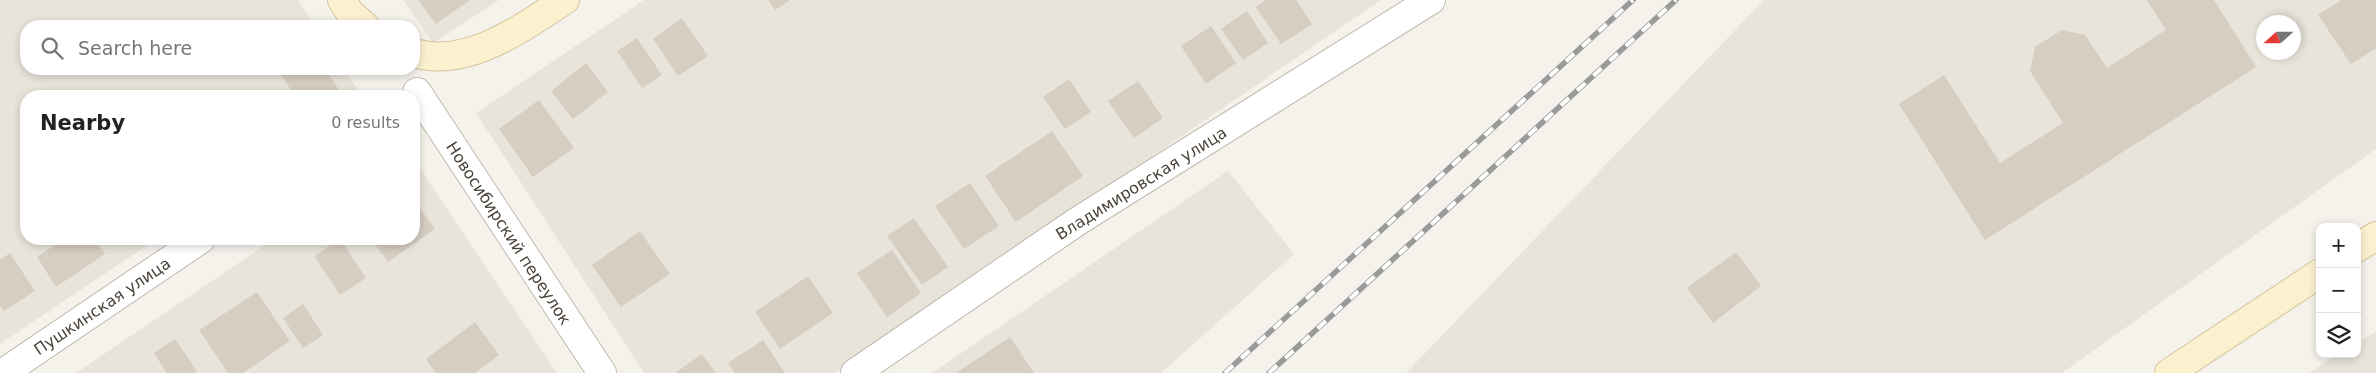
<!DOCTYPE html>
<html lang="en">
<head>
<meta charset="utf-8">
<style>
	body { margin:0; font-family:"DejaVu Sans",sans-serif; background:#f6f6f6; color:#222 }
	.controls { position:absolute; right:15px; bottom:15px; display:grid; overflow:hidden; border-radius:10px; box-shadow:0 2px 8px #0003 }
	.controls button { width:45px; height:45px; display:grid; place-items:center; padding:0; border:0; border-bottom:1px solid #e0e0e0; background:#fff; color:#222; font:25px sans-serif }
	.compass { position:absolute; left:2256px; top:15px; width:45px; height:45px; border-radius:50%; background:#fff; box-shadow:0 2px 8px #0003; rotate:249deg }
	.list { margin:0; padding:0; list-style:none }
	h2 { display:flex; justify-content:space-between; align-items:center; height:65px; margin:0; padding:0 20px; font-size:21px }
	h2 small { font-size:16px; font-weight:400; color:#767676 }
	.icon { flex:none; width:28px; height:28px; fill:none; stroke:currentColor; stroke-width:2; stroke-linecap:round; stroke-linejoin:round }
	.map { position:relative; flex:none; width:2376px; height:373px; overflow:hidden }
	.search { position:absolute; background:#fff; box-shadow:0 2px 8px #0003; left:20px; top:20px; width:400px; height:55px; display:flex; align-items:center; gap:12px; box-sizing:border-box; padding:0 18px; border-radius:20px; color:#767676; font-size:19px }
	.panel { position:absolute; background:#fff; box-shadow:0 2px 8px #0003; left:20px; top:90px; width:400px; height:155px; border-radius:20px }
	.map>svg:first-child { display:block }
	.residential { fill:#e9e4da; fill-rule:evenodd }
	.building { fill:#d6cec2 }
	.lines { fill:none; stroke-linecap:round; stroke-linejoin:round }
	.street-casing { stroke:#c0baaf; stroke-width:30 }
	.secondary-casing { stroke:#d2c59e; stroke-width:30 }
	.street { stroke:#fff; stroke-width:28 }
	.secondary { stroke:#fcf1cf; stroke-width:28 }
	.rail-casing { stroke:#9a9a9a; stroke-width:5.5 }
	.rail { stroke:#fff; stroke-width:4; stroke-dasharray:11; stroke-linecap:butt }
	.labels { text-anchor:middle; stroke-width:5; stroke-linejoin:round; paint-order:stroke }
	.street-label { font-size:16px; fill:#4a433a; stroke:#fff }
</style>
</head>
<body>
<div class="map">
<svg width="2376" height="373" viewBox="0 0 2376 373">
	<rect width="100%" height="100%" fill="#f5f2ec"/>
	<path class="residential" d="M0,0H298L315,26H26V69H344L362,96H26V239H157L0,344Z
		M403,0H499L433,43Z
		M644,0H1381L835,373H644L476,113Z
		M1764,0H2376V149L2062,373H1406ZM2264,22H2294V52H2264Z
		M414,159L557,373H76L274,239H414Z
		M1228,171L1294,254L1161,373H932Z
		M2376,331V373H2309L2338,354H2357V343Z"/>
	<path class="building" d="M418,0H470L436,24Z
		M768,0H790L775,10Z
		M1266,0H1296L1312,24L1281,44L1256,7Z
		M2147,0H2214L2256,67L1985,240L1899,104L1944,75L2000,163L2063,123L2030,71L2035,47L2062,30L2085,35L2107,68L2166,30Z
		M2341,0H2376V48L2351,64L2318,15Z
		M1247,11L1268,43L1243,60L1221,29Z
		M682,18L708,56L678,76L653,39Z
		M1211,26L1236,63L1206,84L1181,46Z
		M637,38L662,75L642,88L617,51Z
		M586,63L608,92L573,119L551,91Z
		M277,69H325L343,96H295Z
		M1069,79L1091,112L1065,129L1043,97Z
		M1138,81L1163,118L1134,138L1108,101Z
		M539,100L574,148L533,177L499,129Z
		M1052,131L1083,176L1016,222L985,176Z
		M970,183L999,226L964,249L935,206Z
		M414,200L435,229L388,262L371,239H414Z
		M914,218L948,267L922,285L887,236Z
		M640,231L670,274L621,307L592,265Z
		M64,239H94L105,254L56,287L37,257Z
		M340,239L366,278L340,295L314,256Z
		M892,250L921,293L887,317L857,273Z
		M1736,252L1761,286L1713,323L1687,288Z
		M10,253L35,291L4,311L0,306V260Z
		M808,276L833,313L780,349L755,312Z
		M257,292L290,341L243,373H228L199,330Z
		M303,304L323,335L303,348L283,318Z
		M475,322L499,355L475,373H436L426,359Z
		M1010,337L1034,373H956Z
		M175,339L197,371L194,373H167L154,353Z
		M763,340L785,373H735L728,363Z
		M702,354L716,373H675Z"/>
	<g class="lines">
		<defs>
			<path id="street" d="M417,92L602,373
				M3,373L201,239
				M855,373L1078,221L1431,0"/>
			<path id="secondary" d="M342,0L350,13L365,26
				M414,53C468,69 523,27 565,0
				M2357,248L2376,236
				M2169,373L2320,273"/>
		</defs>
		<use href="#street" class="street-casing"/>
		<use href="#secondary" class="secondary-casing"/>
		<use href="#street" class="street"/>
		<use href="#secondary" class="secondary"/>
		<defs>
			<path id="rail" d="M1225,373L1633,0
				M1269,373L1676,0"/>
		</defs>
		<use href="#rail" class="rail-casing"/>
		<use href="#rail" class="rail"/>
	</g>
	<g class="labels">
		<g class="street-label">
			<text transform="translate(1141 183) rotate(-32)" y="6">Владимировская улица</text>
			<text transform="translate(509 233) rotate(57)" y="6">Новосибирский переулок</text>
			<text transform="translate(102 306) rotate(-34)" y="6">Пушкинская улица</text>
		</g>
	</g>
</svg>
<div class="controls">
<button>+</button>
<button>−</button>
<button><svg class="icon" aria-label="layers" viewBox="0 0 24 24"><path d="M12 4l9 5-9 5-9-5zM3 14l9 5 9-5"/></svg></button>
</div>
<svg class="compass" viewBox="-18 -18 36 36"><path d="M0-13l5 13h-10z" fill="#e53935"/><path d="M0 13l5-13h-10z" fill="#767676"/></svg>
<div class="search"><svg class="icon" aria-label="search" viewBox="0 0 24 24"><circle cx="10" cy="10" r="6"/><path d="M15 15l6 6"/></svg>Search here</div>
<section class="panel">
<h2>Nearby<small>0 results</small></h2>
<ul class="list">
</ul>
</section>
</div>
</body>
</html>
